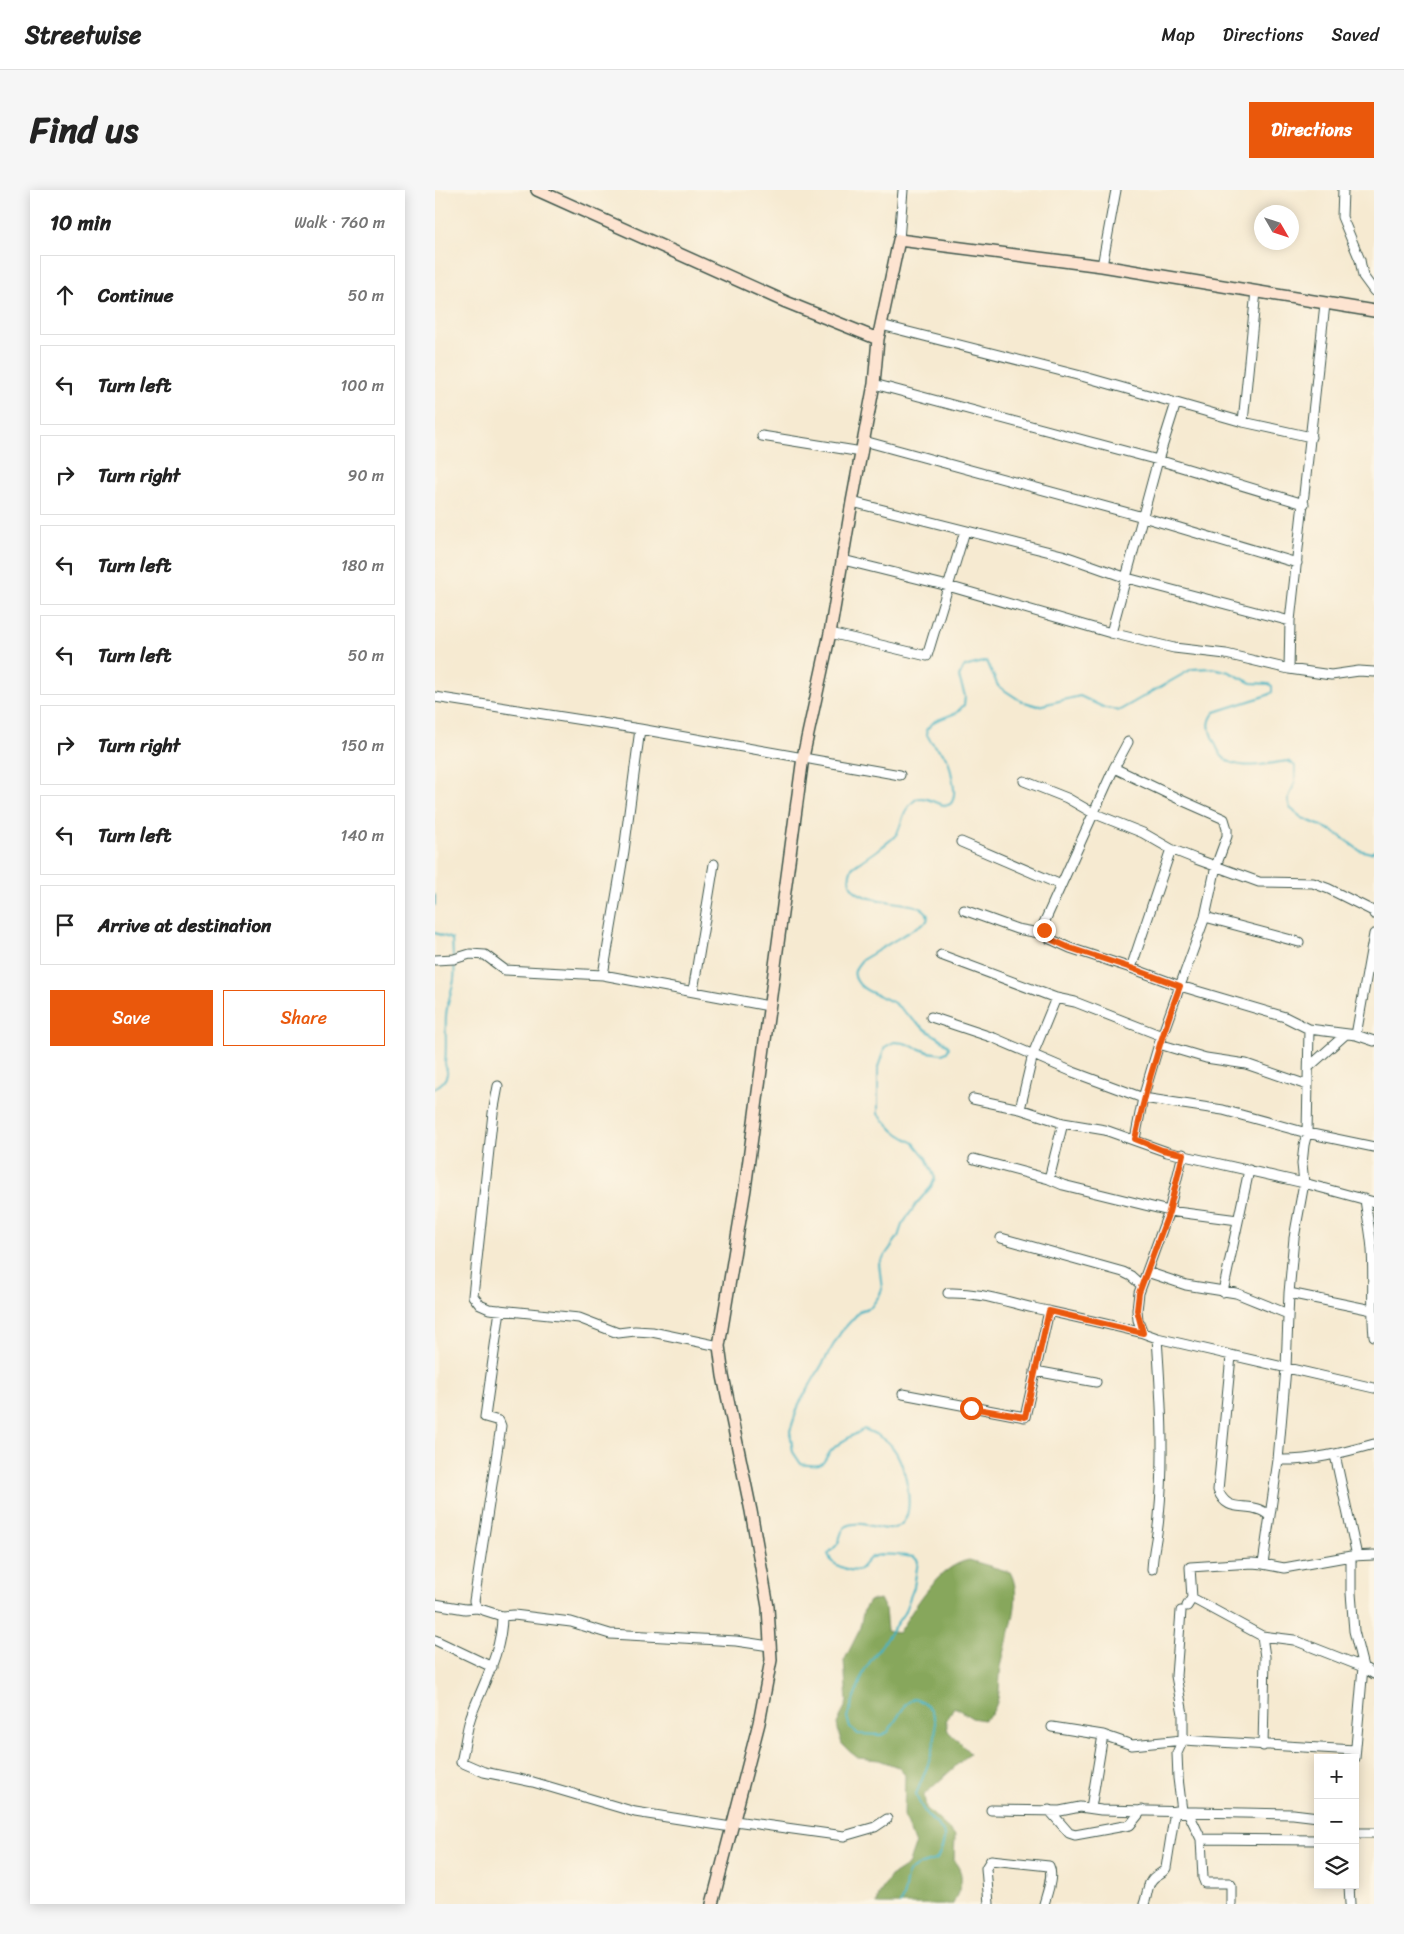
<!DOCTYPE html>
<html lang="en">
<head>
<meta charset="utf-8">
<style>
	body { margin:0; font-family:Sriracha,sans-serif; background:#f6f6f6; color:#222 }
	.controls { position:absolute; right:15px; bottom:15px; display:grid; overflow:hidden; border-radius:0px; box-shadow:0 2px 12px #0003 }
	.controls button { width:45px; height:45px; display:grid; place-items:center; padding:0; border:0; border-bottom:1px solid #e0e0e0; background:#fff; color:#222; font:25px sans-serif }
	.compass { position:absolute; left:819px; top:15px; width:45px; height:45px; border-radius:50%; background:#fff; box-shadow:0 2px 12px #0003; rotate:129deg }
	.stop { position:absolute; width:15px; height:15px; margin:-11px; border:4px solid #ea580c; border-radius:50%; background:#fff }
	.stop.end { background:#ea580c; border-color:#fff; box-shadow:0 1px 5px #0008 }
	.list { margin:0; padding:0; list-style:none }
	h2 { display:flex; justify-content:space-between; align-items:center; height:65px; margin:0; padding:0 20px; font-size:21px }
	h2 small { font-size:16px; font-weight:400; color:#767676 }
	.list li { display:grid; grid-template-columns:32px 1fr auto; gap:15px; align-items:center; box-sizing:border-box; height:80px; margin:0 10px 10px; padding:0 10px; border:1px solid #e0e0e0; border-radius:0px }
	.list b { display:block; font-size:19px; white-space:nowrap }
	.list em { font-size:16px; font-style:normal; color:#767676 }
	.actions { display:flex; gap:10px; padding:15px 20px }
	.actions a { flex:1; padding:11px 0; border:1px solid #ea580c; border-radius:0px; text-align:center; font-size:18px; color:#ea580c }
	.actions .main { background:#ea580c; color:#fff }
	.icon { flex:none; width:28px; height:28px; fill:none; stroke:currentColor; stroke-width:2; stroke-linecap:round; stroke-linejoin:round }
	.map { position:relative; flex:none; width:939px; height:1714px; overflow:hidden; border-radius:0px }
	header { display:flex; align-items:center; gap:30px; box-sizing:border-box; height:70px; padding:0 25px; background:#fff; border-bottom:1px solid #e0e0e0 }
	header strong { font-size:24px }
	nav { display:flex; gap:28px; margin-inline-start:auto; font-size:18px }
	.intro { display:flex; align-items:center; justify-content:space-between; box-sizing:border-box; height:120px; padding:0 30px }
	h1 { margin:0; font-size:35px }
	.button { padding:12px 22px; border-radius:0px; background:#ea580c; color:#fff; font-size:18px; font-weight:700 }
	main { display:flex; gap:30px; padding:0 30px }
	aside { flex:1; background:#fff; border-radius:0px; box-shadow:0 2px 12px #0003 }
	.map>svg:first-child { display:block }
	.forest { fill:#87a75b; stroke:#537248 }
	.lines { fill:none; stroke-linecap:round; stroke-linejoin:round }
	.stream { stroke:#46b3c2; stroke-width:2 }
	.street-casing { stroke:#3f574c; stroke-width:11 }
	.secondary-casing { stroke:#3f574c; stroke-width:14 }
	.street { stroke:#fff; stroke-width:9 }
	.secondary { stroke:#fde4d1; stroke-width:11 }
	.route { stroke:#ea580c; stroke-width:6 }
</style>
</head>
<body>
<header>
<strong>Streetwise</strong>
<nav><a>Map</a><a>Directions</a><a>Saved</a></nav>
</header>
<div class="intro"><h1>Find us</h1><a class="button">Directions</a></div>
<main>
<aside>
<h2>10 min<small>Walk · 760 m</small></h2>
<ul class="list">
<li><svg class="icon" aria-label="ahead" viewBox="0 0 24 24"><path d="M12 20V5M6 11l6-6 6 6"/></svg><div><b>Continue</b></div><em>50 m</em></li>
<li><svg class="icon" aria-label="left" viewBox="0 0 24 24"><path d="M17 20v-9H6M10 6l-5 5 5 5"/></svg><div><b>Turn left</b></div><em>100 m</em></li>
<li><svg class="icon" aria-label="right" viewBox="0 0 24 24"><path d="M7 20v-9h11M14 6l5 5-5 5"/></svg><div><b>Turn right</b></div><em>90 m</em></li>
<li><svg class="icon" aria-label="left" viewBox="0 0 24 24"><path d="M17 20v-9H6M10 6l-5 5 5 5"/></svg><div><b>Turn left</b></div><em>180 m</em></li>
<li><svg class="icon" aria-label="left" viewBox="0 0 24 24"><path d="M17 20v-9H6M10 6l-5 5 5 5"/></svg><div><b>Turn left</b></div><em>50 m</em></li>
<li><svg class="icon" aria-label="right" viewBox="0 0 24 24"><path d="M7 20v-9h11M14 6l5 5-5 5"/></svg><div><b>Turn right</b></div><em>150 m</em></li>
<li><svg class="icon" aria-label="left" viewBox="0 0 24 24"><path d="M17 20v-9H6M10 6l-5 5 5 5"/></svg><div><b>Turn left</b></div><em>140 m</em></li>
<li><svg class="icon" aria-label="arrive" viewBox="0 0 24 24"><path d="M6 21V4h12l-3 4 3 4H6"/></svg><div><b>Arrive at destination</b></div></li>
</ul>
<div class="actions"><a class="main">Save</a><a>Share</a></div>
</aside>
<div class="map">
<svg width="939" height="1714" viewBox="0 0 939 1714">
	<rect width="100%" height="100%" fill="#fcf5e5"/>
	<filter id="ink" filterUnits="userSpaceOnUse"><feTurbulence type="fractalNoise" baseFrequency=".02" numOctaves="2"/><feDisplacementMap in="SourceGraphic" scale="10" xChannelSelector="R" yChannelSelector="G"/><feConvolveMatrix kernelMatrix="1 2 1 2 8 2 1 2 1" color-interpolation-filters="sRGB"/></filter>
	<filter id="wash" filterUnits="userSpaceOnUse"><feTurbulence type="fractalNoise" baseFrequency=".0096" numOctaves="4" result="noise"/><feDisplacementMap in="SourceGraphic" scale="20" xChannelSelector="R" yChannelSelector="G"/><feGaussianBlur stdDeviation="1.12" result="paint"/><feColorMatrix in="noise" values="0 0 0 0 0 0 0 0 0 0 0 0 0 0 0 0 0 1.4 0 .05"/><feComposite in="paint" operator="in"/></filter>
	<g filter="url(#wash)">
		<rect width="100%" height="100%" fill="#f6ead1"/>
		<path class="forest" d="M534,1370L575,1382C590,1408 571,1449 566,1477C563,1493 567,1508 557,1523C556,1526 551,1528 548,1530L537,1528L519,1517L511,1531L513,1541L535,1563L489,1605L491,1618L520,1645L519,1671C532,1686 525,1698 518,1714H442L444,1704L456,1686L473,1675L480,1655L469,1627L470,1585L463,1577L444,1570L423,1568L414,1561L407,1554L404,1544L402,1534L412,1512L409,1471L424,1441L429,1419L434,1411L445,1409L450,1419L452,1441L463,1443C480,1418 502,1376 534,1370Z"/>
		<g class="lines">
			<path class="stream" d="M0,705V715
				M0,743L17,749L18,766
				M0,898C5,895 11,891 12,884C13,880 10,877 10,873C12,857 10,842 11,826C12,807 22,795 19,774
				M465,1714C468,1709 469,1705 470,1699C472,1674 481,1677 502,1669C505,1662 510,1654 509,1646C508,1637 500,1634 495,1628C488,1621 484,1613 481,1604C490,1582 513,1536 492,1516C487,1512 485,1509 479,1508L471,1514L453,1542L446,1545L423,1544L415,1538L412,1527L430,1479L469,1423L479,1397L483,1371L479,1367C467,1366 452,1362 440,1366C432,1368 431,1374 425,1379C419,1384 402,1376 396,1371C396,1370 393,1364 393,1364C396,1360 401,1357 403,1353C406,1347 405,1340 412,1336C428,1328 448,1345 464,1336C483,1324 470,1272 458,1258C452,1249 439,1243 429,1239C420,1245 409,1249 401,1256C383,1271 396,1279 366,1274L358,1262L355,1241L364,1214L406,1142L425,1121L436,1117L444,1106L447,1099L444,1074L463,1047L467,1035L482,1013L496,997L500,988L491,968L479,953L459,941L443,924V877L450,857L459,852L469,853L493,862L507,864L512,862L514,857C506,847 495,844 486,836C476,829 468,820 459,813C447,805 429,803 422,791C416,782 422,776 427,770L492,731C501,705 429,720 416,696C413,689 414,684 417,678C429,669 450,656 460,646C469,635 464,623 480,610C492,600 517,631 519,604C520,598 515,576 513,570C507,559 492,553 491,540L500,531L521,523L529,515L530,506L524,487L529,477L552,471L563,496L586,511L603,516L645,506L670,518L685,520L757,479L778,478L794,482L816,493L834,494L837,496V502L833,505L780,522C773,530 773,537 777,547C780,552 782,560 786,565C801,583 832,573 853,571L860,576V592L853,610L855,618L867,628L898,641L924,660L936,663L939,661"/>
		</g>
	</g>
	<g filter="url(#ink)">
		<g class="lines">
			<defs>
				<path id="street" d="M908,0L907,27L925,70L928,86L939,101
					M464,50L468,0
					M667,76L681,0
					M446,135L650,187L808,232L876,247
					M439,194L723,270L869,314
					M808,232L821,101
					M327,246L427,262
					M429,251L708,327L862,373
					M417,312L627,365L692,388L855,431
					M408,370L513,396L676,443L739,458L791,464L854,479L896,485L924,481L939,482
					M395,443L492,466L530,341
					M676,443L723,270L741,213
					M854,479L855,431L890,114
					M0,507L205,539L465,585
					M679,578L693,552
					M589,591L632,608L658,623L708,643L736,659L761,669L824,692L878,693L894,699L938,721L939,724
					M526,652L626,695
					M529,720L582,739L610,744L615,749L635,758L696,778L745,796L850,827L874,839L921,845L939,851
					M770,727L864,752
					M610,744L609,733L679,578L746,610L789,629L792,639V646L781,676L770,727L724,854L708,908L700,949
					M506,765L621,808L640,812L727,846
					M0,770L19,769L35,764L50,765L70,780L168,785L334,816
					M696,778L736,659
					M168,785L189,661L205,539
					M258,801L279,674
					M496,827L559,848L638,882L708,908L788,920L872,943L939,957
					M921,845L939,744
					M724,854L771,868L811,874L872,895
					M875,876L911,844
					M63,896L58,923L38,1106L45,1115L54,1119L144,1128L183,1143L200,1141L217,1142L284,1156
					M538,909L585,919L628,933L670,940L732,962L869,993L939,1012
					M585,919L598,864L621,808
					M539,969L614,989L628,995L734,1021L803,1030
					M614,989L628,933
					M930,1009C932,1026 936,1043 937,1060C939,1088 936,1117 939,1146
					M566,1048L688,1082L696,1086L706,1095
					M712,1082L751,1095L801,1103L853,1124
					M788,1102L814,980
					M513,1103C545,1102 568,1111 599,1118C635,1126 672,1134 708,1143L722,1148L939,1198
					M854,1103L937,1120
					M65,1120L50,1227L64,1231L66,1236L39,1411L42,1418L67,1426C67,1462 48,1494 36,1526C31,1541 30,1557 26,1572L49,1582L98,1592L200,1622L296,1637
					M708,1143L703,1130L702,1120L704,1103L734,1021L748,964
					M796,1166L783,1300C792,1323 807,1313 825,1320C828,1321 832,1324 835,1326
					M600,1181L661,1192
					M468,1204L590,1227L614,1121
					M900,1265L922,1366
					M843,1270C876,1271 907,1263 939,1254
					M916,1366V1403L919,1441L928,1477L920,1568
					M828,1374L843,1270L851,1178L854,1103L859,1048L869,993L867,974L869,955L872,943L874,839
					M717,1379C718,1360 723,1344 724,1326C730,1267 726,1207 722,1148
					M757,1408L827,1446L859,1450L928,1477L939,1484
					M0,1414L30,1419L42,1418
					M752,1416L757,1408L755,1377L817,1373L828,1374L849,1378L916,1366L939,1365
					M746,1421L741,1486L748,1524V1550L742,1563L743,1588L747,1621
					M67,1426L79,1425L136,1432L175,1444L301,1451L335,1456
					M827,1446L830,1467L828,1556
					M0,1450L57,1477
					M617,1537L668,1545L697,1555L748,1550L920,1560
					M656,1618L668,1545
					M556,1620L625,1621L645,1617L666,1620L858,1624L883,1627
					M614,1620L634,1643L640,1645L695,1635L707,1620
					M753,1622L766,1649L768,1688L770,1693H794L796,1695V1714
					M300,1631L409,1646L440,1637L452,1629
					M920,1643H939
					M766,1649L883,1650
					M914,1695L915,1714
					M554,1714L551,1678L556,1670L614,1676C619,1686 612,1703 609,1714
					M709,1714C712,1707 712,1697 716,1691C720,1684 727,1685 731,1678L740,1621"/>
				<path id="secondary" d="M102,0L351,112L443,149
					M277,1714L324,1533L336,1470L333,1417L316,1321L288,1186L284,1156L310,999L368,567L395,443L417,312L439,194L443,149L464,50L667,76L939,121"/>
			</defs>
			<use href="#street" class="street-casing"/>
			<use href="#secondary" class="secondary-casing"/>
			<use href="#street" class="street"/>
			<use href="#secondary" class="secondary"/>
		</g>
	</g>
	<g class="lines" filter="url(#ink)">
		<path class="route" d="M536,1218L590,1227L614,1121L708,1143L702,1120L704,1103L734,1022L748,964L727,960L700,949C711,897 726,847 745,796L696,778L635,758L615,749L610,744L609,740"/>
	</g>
</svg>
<div class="controls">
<button>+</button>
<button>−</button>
<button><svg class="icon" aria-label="layers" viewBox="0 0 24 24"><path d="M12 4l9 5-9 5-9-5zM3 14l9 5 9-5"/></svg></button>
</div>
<svg class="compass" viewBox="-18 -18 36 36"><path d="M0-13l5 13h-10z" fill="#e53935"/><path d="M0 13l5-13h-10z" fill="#767676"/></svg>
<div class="stop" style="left:536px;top:1218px"></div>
<div class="stop end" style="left:609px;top:740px"></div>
</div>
</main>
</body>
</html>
